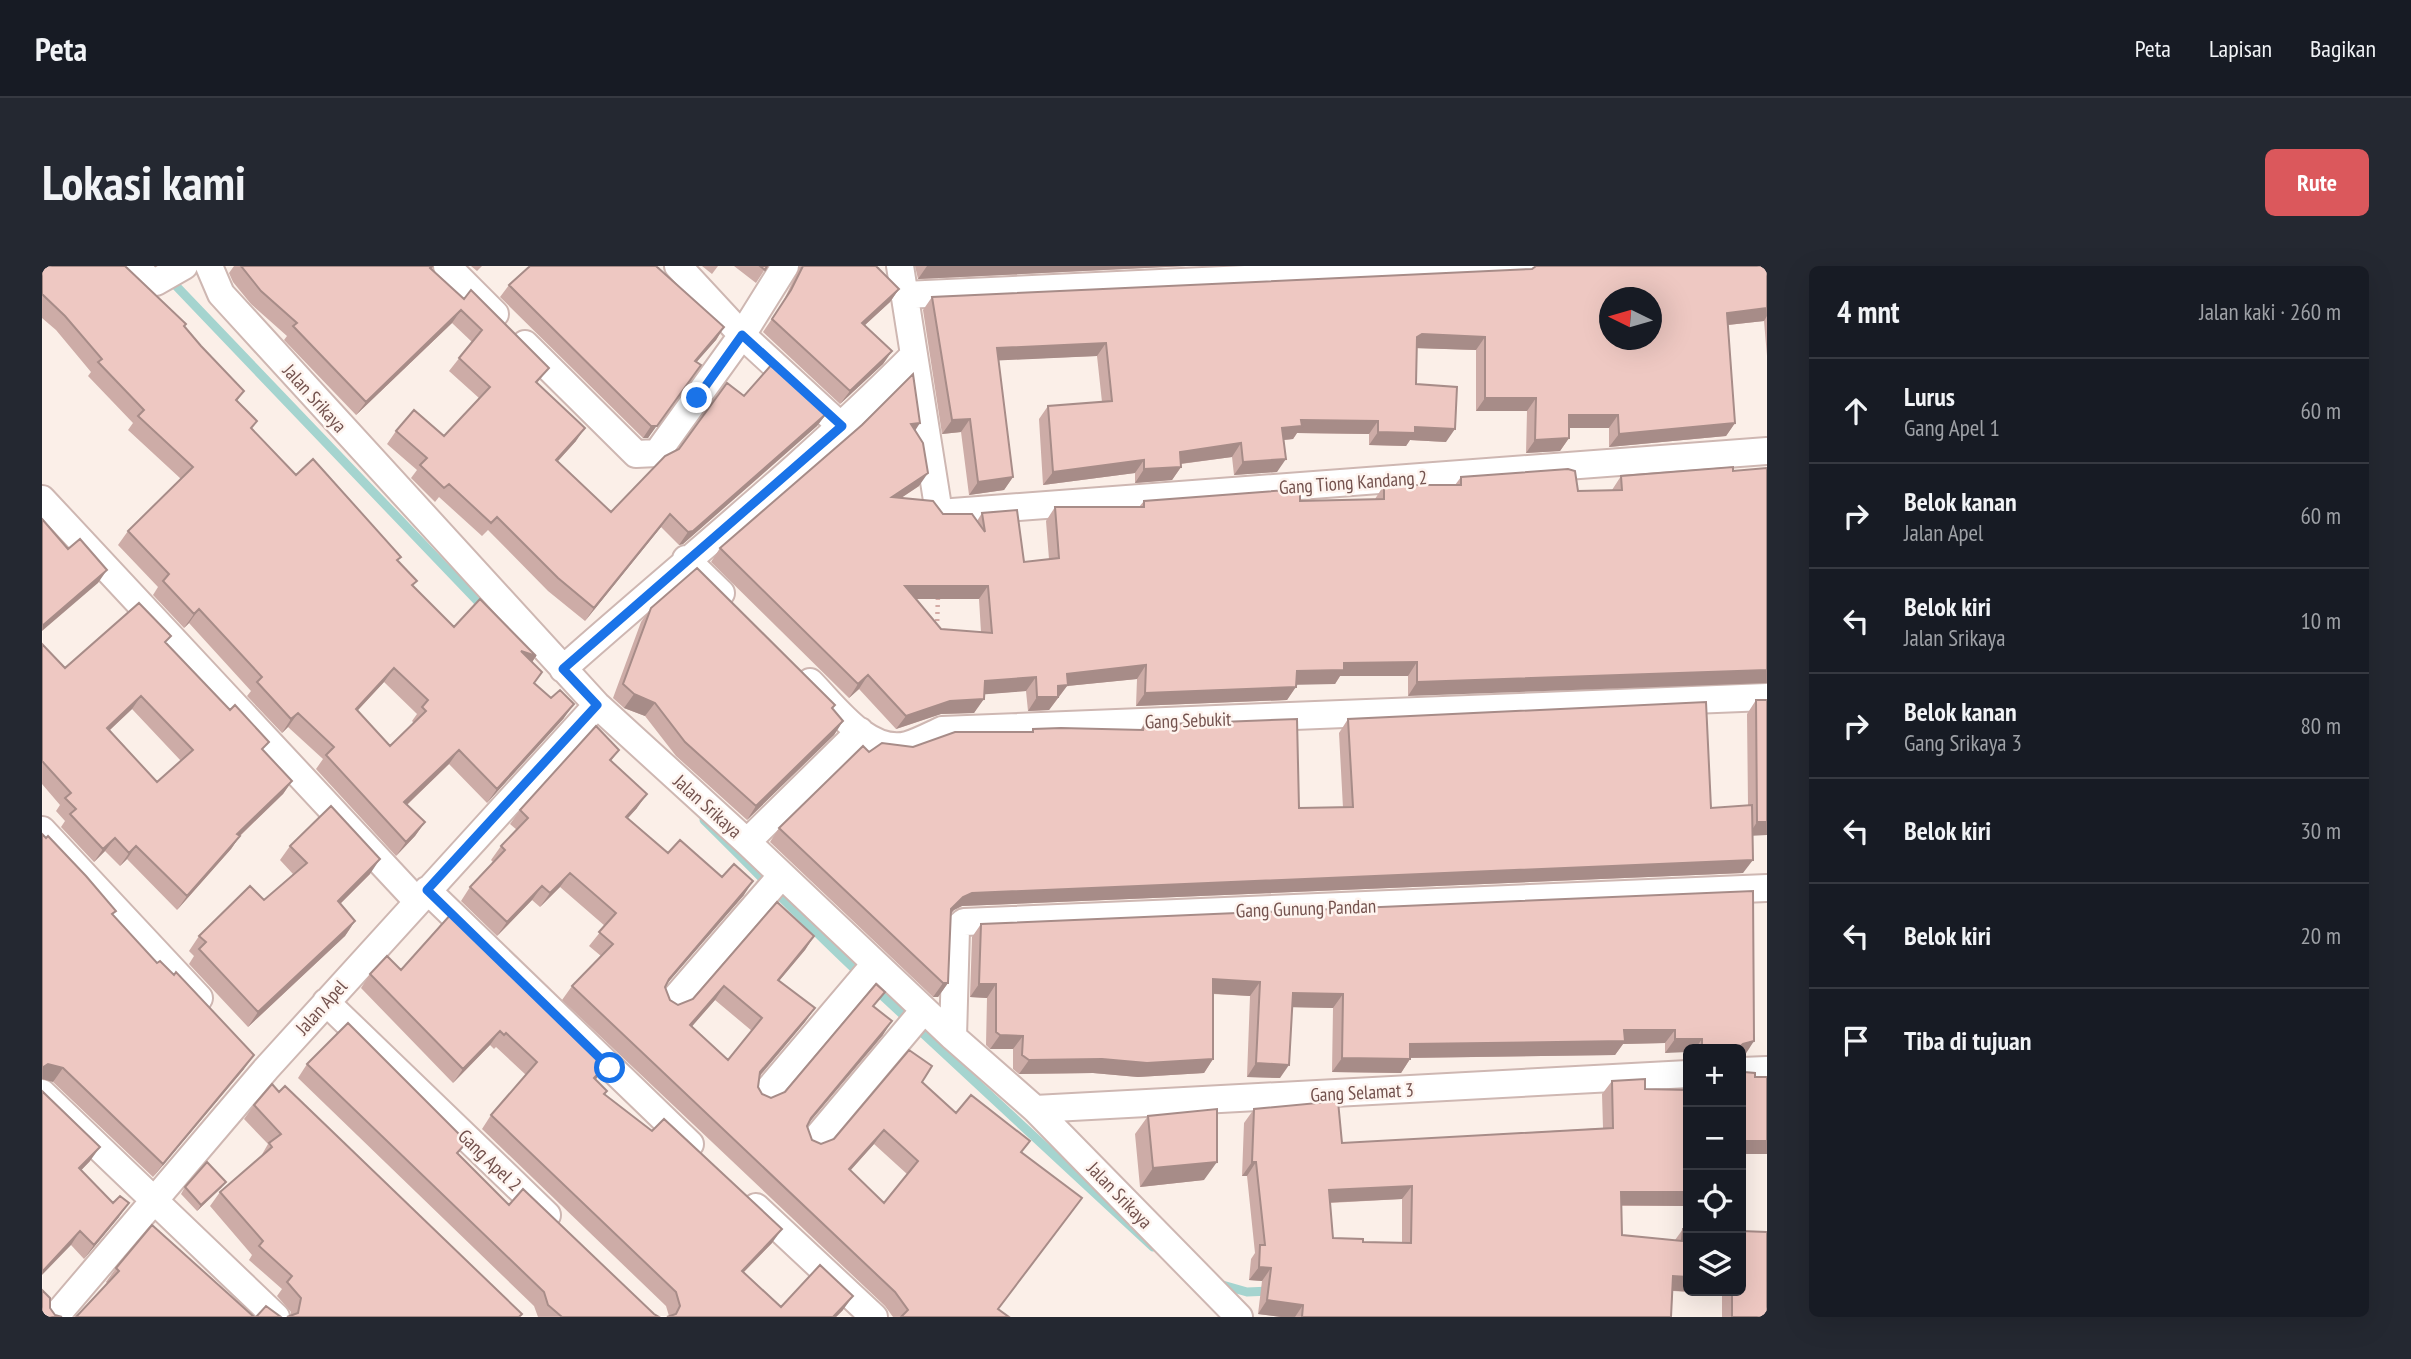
<!DOCTYPE html>
<html lang="id">
<head>
<meta charset="utf-8">
<style>
	body { margin:0; font-family:"PT Sans Narrow",sans-serif; background:#242831; color:#f1f3f6 }
	.controls { position:absolute; right:21px; bottom:21px; display:grid; overflow:hidden; border-radius:10px; box-shadow:0 7px 28px #0002 }
	.controls button { width:63px; height:63px; display:grid; place-items:center; padding:0; border:0; border-bottom:2px solid #363941; background:#171b24; color:#f1f3f6; font:35px sans-serif }
	.compass { position:absolute; left:1557px; top:21px; width:63px; height:63px; border-radius:50%; background:#171b24; box-shadow:0 7px 28px #0002; rotate:275deg }
	.stop { position:absolute; width:21px; height:21px; margin:-16px; border:5px solid #1a73e8; border-radius:50%; background:#fff }
	.stop.end { background:#1a73e8; border-color:#fff; box-shadow:0 2px 7px #0008 }
	.list { margin:0; padding:0; list-style:none }
	h2 { display:flex; justify-content:space-between; align-items:center; height:91px; margin:0; padding:0 28px; font-size:30px }
	h2 small { font-size:23px; font-weight:400; color:#9ea1a6 }
	.list li { display:grid; grid-template-columns:46px 1fr auto; gap:21px; align-items:center; box-sizing:border-box; height:105px; padding:0 28px; border-top:2px solid #363941 }
	.list b { display:block; font-size:26px; white-space:nowrap }
	.list p { margin:0; font-size:23px; white-space:nowrap; color:#9ea1a6 }
	.list em { font-size:23px; font-style:normal; color:#9ea1a6 }
	.icon { flex:none; width:38px; height:38px; fill:none; stroke:currentColor; stroke-width:2; stroke-linecap:round; stroke-linejoin:round }
	.map { position:relative; flex:none; width:1725px; height:1051px; overflow:hidden; border-radius:10px }
	header { display:flex; align-items:center; gap:42px; box-sizing:border-box; height:98px; padding:0 35px; background:#171b24; border-bottom:2px solid #363941 }
	header strong { font-size:33px }
	nav { display:flex; gap:38px; margin-inline-start:auto; font-size:24px }
	.intro { display:flex; align-items:center; justify-content:space-between; box-sizing:border-box; height:168px; padding:0 42px }
	h1 { margin:0; font-size:49px }
	.button { padding:18px 32px; border-radius:10px; background:#db585c; color:#fff; font-size:24px; font-weight:700 }
	main { display:flex; gap:42px; padding:0 42px }
	aside { flex:1; background:#171b24; border-radius:10px; box-shadow:0 7px 28px #0002 }
	.map>svg:first-child { display:block }
	.lines { fill:none; stroke-linecap:round; stroke-linejoin:round }
	.stream { stroke:#a5d4cf; stroke-width:9 }
	.street-casing { stroke:#ceb7b2; stroke-width:30 }
	.path { stroke:#d3aba5; stroke-width:4.5; stroke-dasharray:2 5; stroke-linecap:butt }
	.street { stroke:#fff; stroke-width:26 }
	.wall { fill:#cdaca7; fill-rule:evenodd }
	.shaded-wall { fill:#a78c88 }
	.building { fill:#eec8c2; stroke:#a78c88; stroke-width:2; fill-rule:evenodd }
	.route { stroke:#1a73e8; stroke-width:9 }
	.labels { text-anchor:middle; stroke-width:5; stroke-linejoin:round; paint-order:stroke }
	.street-label { font-size:19px; fill:#73524e; stroke:#fef4ef }
</style>
</head>
<body>
<header>
<strong>Peta</strong>
<nav><a>Peta</a><a>Lapisan</a><a>Bagikan</a></nav>
</header>
<div class="intro"><h1>Lokasi kami</h1><a class="button">Rute</a></div>
<main>
<div class="map">
<svg width="1725" height="1051" viewBox="0 0 1725 1051">
	<rect width="100%" height="100%" fill="#fbefe8"/>
	<g class="lines">
		<path class="stream" d="M115,0L443,343
			M662,554C715,606 765,659 819,709
			M831,721L1111,981
			M1177,1018L1205,1026L1229,1025"/>
		<defs>
			<path id="street" d="M94,0L107,14L114,16L142,0
				M167,0L179,28L555,439L705,576L911,771L993,843L1197,1051
				M405,0L453,48
				M636,0L700,69L800,161
				M858,0L897,247L1725,185
				M862,29L1480,0
				M483,78L594,188L615,187L700,69L743,0
				M0,233L375,635
				M644,293L679,327
				M521,403C638,299 761,201 871,90
				M768,416C792,440 826,489 865,479C876,476 889,469 900,464L1725,431
				M0,564L157,732
				M705,576L818,465
				M385,624L648,878
				M284,736L505,949
				M629,737L740,609
				M911,771L914,663L922,656L1725,622
				M1699,805L1725,804
				M0,827L234,1051
				M721,830L833,698
				M993,843L1646,808
				M771,876L882,744
				M714,941L832,1051
				M13,1051L224,803L555,439"/>
		</defs>
		<use href="#street" class="street-casing"/>
		<path class="path" d="M895,362L896,329"/>
		<use href="#street" class="street"/>
	</g>
	<path class="wall" d="M0,0L144,58L142,60L159,80L202,125L195,135L210,163L254,209L356,295L375,315L371,320L412,361L494,390L490,396L500,406L492,417L522,452L445,537L407,498L365,539L383,556L373,570L354,590L274,503L281,493L246,461L240,467L205,430L209,425L147,357L142,362L111,329L116,321L76,279L86,265L139,213L86,164L91,157L46,110L49,106L14,64L0,52ZM342,416L375,448L370,455L372,457L348,480L315,445Z
		M192,0H392L390,3L422,33L507,102L495,117L534,175L516,195L569,246L637,183L702,130L785,147L775,160L641,278L637,279L619,261L543,355L506,325L446,264L440,270L397,231L393,236L369,212L375,204L345,178L354,165L402,170L437,132L407,105L430,76L410,57L314,149L242,74L245,70L209,38L191,16L187,7Z
		M429,0H440L435,5Z
		M660,0H676L670,8Z
		M692,0H725L714,17Z
		M758,0H834L857,23L848,36L822,60L850,85L841,98L798,138L721,66L740,38Z
		M873,0H1144L876,13Z
		M1725,0V90L1722,55L1686,59L1693,157L1684,170L1567,181V162H1527V172L1518,185L1484,187L1485,145H1434V84L1374,82V118L1404,176L1368,174L1364,180L1327,179V168L1255,167L1251,173L1242,174L1235,206L1192,209L1190,191L1139,198V201L1130,214L1093,217V207L1001,219L997,153L1006,140L1060,136L1055,90L956,94L971,211L962,224L927,229L919,166L900,168L881,44L890,31Z
		M467,19L682,61L674,74L654,96L606,172H601L458,31Z
		M873,165L877,220L859,232L901,248L935,255L940,247L982,296L1007,293L1004,255L1013,241H1097L1102,235H1258L1333,233L1342,219H1413L1419,211L1536,225L1570,224L1579,210L1691,201L1366,430V410H1298L1293,418H1255L1245,434L1094,440L1095,413L1025,420L1007,444L986,445L984,425L942,428L932,447L899,448L854,463L817,423L807,432L669,296L678,282ZM874,333H937L939,366L899,363Z
		M609,342L793,439L790,442L801,455L792,469L705,554L634,490L603,450L582,442L571,432L599,356Z
		M124,377L221,484L250,515L241,528L198,570L189,583L135,644L85,593L78,600L63,585L52,596L19,561L23,555L14,545L18,539L0,518V378L23,402ZM90,443L139,495L115,516L68,464Z
		M1714,434H1725V569H1710L1701,607L920,640L912,644L909,647L906,717L896,731H891L728,576L737,562L827,486L989,466L991,463L1098,464L1102,459L1257,542H1301L1297,467L1306,453L1669,542L1706,539L1705,448Z
		M577,484L569,495L595,542L586,552L626,587L680,611L702,629L624,718L623,721L628,734L636,739L651,733L772,670L763,684L737,715L773,742L763,756L718,810L716,821L720,828L729,832L743,826L832,741L841,769L767,857L765,860L770,874L779,878L792,873L880,816L914,847L988,875L979,887L1030,946L956,1043L967,1051H851L843,1040L520,734L530,720L559,690L547,680L563,660L518,621L498,641L490,634L455,670L419,635L428,621L451,596L449,594L459,580L475,564L468,558L478,544ZM673,734L710,765L686,794L650,760ZM832,878L865,908L842,937L808,905Z
		M248,580L328,608L298,638L313,655L303,670L206,761L147,698L152,690L147,685L157,670L222,634L251,608L238,594Z
		M1711,625L1703,789L1699,790V783H1646L1623,787V777L1581,778L1573,789L1368,792V793L1359,807L1290,806L1291,742L1250,741L1238,812L1205,811L1208,730L1171,728V793L1162,807L1096,811L1051,807L977,808L971,803V783H948L944,779L945,732L928,731L930,671L939,658Z
		M71,649L202,803L111,911L11,816Z
		M359,704L553,814L565,825L563,828L730,977L702,1006L739,1041L801,1044L794,1051H625L627,1050L624,1040L440,863L449,849L484,809L454,781L452,783L448,779L411,817L319,722L328,708Z
		M265,798L417,888L467,939L612,1048L617,1051H496L492,1040L256,812Z
		M1570,815L1603,823L1641,940H1579L1580,969L1633,974L1641,963L1646,1025H1699L1725,1051H1680V1028L1631,1025L1629,1051H1239L1216,1048L1220,1015L1207,1014L1209,993L1213,987L1205,910H1200L1202,857L1212,843L1300,877L1561,862L1560,828ZM1360,933V976H1321L1291,972L1288,937Z
		M0,825L48,895L39,904L77,951L42,993L29,979Z
		M212,839L478,1051L248,1050L249,1046L235,1030L240,1023L207,994L210,989L168,940L178,926L218,892L226,878L202,853Z
		M1106,850L1162,914L1098,921L1093,868Z
		M184,916L179,922L155,945L139,928L143,921Z
		M74,1002L212,1051L65,1017L64,1016Z"/>
	<path class="shaded-wall" d="M885,0H1144L876,13Z
		M857,23L848,36L811,70L820,57Z
		M1725,42V50L1722,55L1676,60L1685,47Z
		M419,44L410,57L314,149L324,136Z
		M682,61L674,74L645,107L653,95Z
		M1380,68L1443,71L1434,84L1371,82L1375,71Z
		M1064,77L1055,90L946,95L955,82Z
		M850,85L841,98L798,138L808,125Z
		M659,99L606,172H601L609,160Z
		M1443,132H1494L1485,145H1434Z
		M785,147L775,160L641,278L637,279L646,266Z
		M1527,149H1576L1567,162H1518Z
		M928,153L919,166L900,168L910,154Z
		M1259,154L1336,155L1327,168L1255,167L1251,173L1231,175L1240,162Z
		M878,157L869,171V158Z
		M1693,157L1684,170L1567,181L1577,168Z
		M1373,161L1413,163L1404,176L1368,174L1364,180L1327,179L1336,166Z
		M543,162L534,175L505,207L514,194Z
		M1527,172L1518,185L1484,187L1493,174Z
		M1199,177L1190,191L1129,199L1138,186Z
		M1244,193L1235,206L1192,209L1201,196Z
		M1102,194L1093,207L1001,219L1011,206Z
		M1139,201L1130,214L1093,217L1102,203Z
		M886,207L877,220L841,244L850,231Z
		M971,211L962,224L927,229L936,216Z
		M628,248L619,261L543,355L552,342Z
		M65,304L56,317L0,365V360Z
		M863,320H946L937,333H853Z
		M157,343L147,357L142,362L152,348Z
		M479,385L494,390L485,404Z
		M1375,396L1366,410H1298L1293,418L1246,419L1255,405L1302,397Z
		M1104,399L1095,413L1025,420L1007,444L986,445L995,431L1025,408Z
		M352,402L342,416L304,457L314,443Z
		M1725,404V417L1366,430L1375,416Z
		M826,409L817,423L807,432L816,418Z
		M994,411L984,425L934,429L943,415Z
		M1254,421L1245,434L1094,440L1103,427Z
		M592,428L613,437L603,450L582,442Z
		M99,430L90,443L56,475L65,462Z
		M942,433L932,447L899,448L854,463L864,450L908,435Z
		M532,438L522,452L445,537L455,523Z
		M256,447L246,461L240,467L249,453Z
		M801,455L792,469L705,554L714,540Z
		M417,484L407,498L353,550L362,536Z
		M250,515L241,528L186,581L195,568Z
		M605,528L595,542L574,565L584,551Z
		M383,556L373,570L354,590L364,576Z
		M1715,556H1725V569L1706,570Z
		M198,570L189,583L135,644L145,630Z
		M73,572L63,585L52,596L61,583Z
		M94,580L85,593L78,600L87,587Z
		M338,593L328,608L286,650L296,635Z
		M1711,594L1701,607L920,640L912,644L900,657L909,643L921,631L930,627Z
		M528,607L518,621L498,641L508,627Z
		M711,615L702,629L617,727L627,713Z
		M500,620L490,634L455,670L465,656Z
		M313,655L303,670L206,761L216,746Z
		M772,670L763,684L726,728L736,714Z
		M1171,713L1218,716L1208,730L1161,727Z
		M901,717H906L896,731H891Z
		M937,718H954L945,732L928,731Z
		M682,720L673,734L639,773L648,759Z
		M1251,727L1301,728L1291,742L1241,741Z
		M773,742L763,756L709,820L718,806Z
		M850,755L841,769L759,866L769,852Z
		M1582,764H1633L1623,777L1581,778L1573,789L1359,792L1368,778Z
		M458,765L448,779L411,817L421,803Z
		M958,769L981,770L971,783H948Z
		M1633,773H1660L1653,783H1646V786L1623,787Z
		M1712,775L1703,789L1699,790V783H1695L1701,778Z
		M212,789L202,803L111,911L121,898Z
		M1300,792L1368,793L1359,807L1290,806Z
		M1060,793H1171L1162,807L1096,811L1051,807L977,808L987,794Z
		M1214,797L1247,799L1238,812L1205,811Z
		M6,798L21,802L11,816L0,813V802Z
		M565,798L555,812L542,826L552,812Z
		M842,864L832,878L797,917L807,903Z
		M1699,875H1725V888H1699Z
		M58,881L48,895L28,916L37,902Z
		M1175,896L1162,914L1098,921L1111,902Z
		M1210,896H1214L1205,910H1200Z
		M184,916L179,922L155,945L159,939Z
		M1370,920L1360,933L1277,937L1287,924Z
		M1579,926H1646V932L1641,940L1570,939Z
		M87,937L77,951L42,993L52,979Z
		M740,963L730,977L690,1018L700,1005Z
		M38,965L29,979L0,1009V1006Z
		M1217,1001L1229,1002L1220,1015L1207,1014Z
		M1631,1010L1646,1011V1025H1682L1680,1028L1622,1024Z
		M811,1030L801,1044L794,1051H791Z
		M1225,1034L1261,1039L1253,1051H1239L1216,1048Z"/>
	<path class="building" d="M0,0H83L144,58L142,60L159,80L202,125L194,134L215,155L209,162L254,209L271,193L359,291L355,294L375,315L370,319L412,361L438,333L494,390L479,385L500,406L492,417L509,432L518,424L532,438L455,523L417,484L362,536L383,556L364,576L284,489L292,481L256,447L249,453L215,416L220,411L157,343L152,348L121,315L127,308L86,265L151,201L96,150L102,144L56,96L60,93L23,50L0,28ZM352,402L386,434L380,441L384,445L348,480L314,443Z
		M199,0H390L388,2L422,33L429,24L507,102L494,116L543,162L514,194L569,246L623,190L637,183L685,117L702,130L731,97L785,147L651,265L646,266L628,248L552,342L516,312L455,251L449,257L407,218L402,222L378,199L385,192L354,165L372,144L402,170L448,121L417,92L440,64L419,44L324,136L251,60L255,57L219,25Z
		M488,0H614L682,61L653,95L659,99L615,160H609L467,19Z
		M718,0H725L723,4Z
		M761,0H834L857,23L820,57L850,85L808,125L730,53L749,24Z
		M1494,0H1725V42L1685,47L1693,157L1577,168L1576,149H1527V172L1493,174L1494,132H1443V71L1380,68L1375,71L1374,118L1415,121L1413,163L1373,161V167L1336,166V155L1259,154L1260,160L1240,162L1244,193L1201,196L1199,177L1138,186L1139,201L1102,203V194L1011,206L1006,140L1070,135L1064,77L955,82L971,211L936,216L928,153L910,154L890,31L1490,3ZM1567,32H1609V74H1567Z
		M871,108L878,157L869,158L881,177L886,207L850,231L891,235L901,248H930L943,266L940,247L975,244L982,296L1017,292L1013,241H1102V235L1258,223V235L1342,233V219H1419V211L1526,203L1533,205L1536,225L1580,224L1579,210L1691,201V205L1725,202V404L1375,416V396L1302,397V404L1255,405L1254,421L1103,427L1104,399L1025,408L1026,419L1016,420V431H995L994,411L943,415L942,433L908,435L864,450L826,409L816,418L678,282L820,159ZM863,320H946L950,367L899,363Z
		M0,253L26,283L38,273L65,304L0,360Z
		M655,302L793,439L790,442L801,455L714,540L643,476L613,437L592,428L581,418L609,342Z
		M97,337L129,370L123,376L188,444L193,439L227,476L220,483L250,515L195,568L198,570L145,630L94,580L87,587L73,572L61,583L28,548L34,543L23,532L29,527L0,495V378L23,402ZM99,430L151,484L115,516L65,462Z
		M1714,434H1725V556H1715Z
		M1664,436L1669,542L1710,539L1711,594L930,627L921,631L909,643L906,717H901L737,562L821,480L827,486L840,477L871,481L913,466H991V463L1019,462L1101,464L1102,459L1255,453L1257,542L1311,541L1306,453Z
		M554,460L577,484L568,494L605,528L584,551L626,587L638,574L680,611L692,598L711,615L627,713L623,721L628,734L636,739L651,733L735,636L772,670L736,714L773,742L718,806L716,821L720,828L729,832L743,826L834,718L843,726L831,740L850,755L769,852L765,860L770,874L779,878L792,873L867,784L890,800L880,816L914,847L929,829L988,875L979,886L1040,932L956,1043L967,1051H859L866,1044L853,1026L530,720L571,678L557,666L574,647L528,607L508,627L500,620L465,656L428,621L463,584L459,580L486,552L478,544ZM682,720L720,752L686,794L648,759ZM842,864L876,895L842,937L807,903Z
		M289,540L338,593L296,635L313,655L216,746L157,683L164,676L157,670L208,620L222,634L265,597L248,580Z
		M0,568L4,572L6,570L44,610L74,645L70,648L115,697L118,695L132,709L134,706L212,789L121,898L21,802L6,798L0,802Z
		M1711,625L1712,775L1701,778L1695,783H1665L1660,780V773H1633V764H1582L1583,775L1368,778V793L1300,792L1301,728L1251,727L1247,799L1214,797L1218,716L1171,713V793L1105,797L1060,793L987,794L980,789L981,770L958,769L954,766V718H937L939,658Z
		M410,647L565,798L552,812L565,825L562,828L610,865L622,853L740,963L700,1005L739,1041L778,999L811,1030L791,1051H625L634,1048L638,1040L634,1026L449,849L495,796L464,767L462,769L458,765L421,803L328,708L345,690L359,704Z
		M306,757L425,876L415,887L467,939L481,923L612,1048L617,1051H520L506,1039L502,1026L265,798Z
		M1699,803L1702,806L1713,807V811H1725V875H1699Z
		M1603,813V823L1646,824V926H1579L1580,969L1640,975L1641,963H1646V1011L1631,1010L1629,1051H1260L1261,1039L1225,1034L1229,1002L1217,1001L1218,979H1223L1214,896H1210L1212,843L1296,835L1300,877L1571,862L1570,815ZM1370,920L1369,977L1321,976V973L1291,972L1287,924Z
		M230,818L237,826L243,820L480,1048L477,1051H245L256,1047L259,1032L245,1016L250,1010L217,980L221,975L178,926L230,881L227,877L239,868L212,839Z
		M0,825L58,881L37,902L71,937L78,930L87,937L52,979L38,965L0,1006Z
		M1175,843V896L1111,902L1106,850Z
		M165,896L184,916L159,939L143,921Z
		M110,959L212,1051H34L77,1005L74,1002Z
		M1699,965L1725,966V1051H1690V1025H1699Z
		M0,1024L8,1032V1042L13,1049L20,1051H0Z
		M224,1040L239,1051H214Z"/>
	<g class="lines">
		<path class="route" d="M568,802L385,624L555,439L521,403L800,160L700,69L655,132"/>
	</g>
	<g class="labels">
		<g class="street-label">
			<text transform="translate(273 132) rotate(48)" y="7">Jalan Srikaya</text>
			<text transform="translate(1311 216) rotate(-4)" y="7">Gang Tiong Kandang 2</text>
			<text transform="translate(1146 454) rotate(-2)" y="7">Gang Sebukit</text>
			<text transform="translate(666 540) rotate(42)" y="7">Jalan Srikaya</text>
			<text transform="translate(1264 642) rotate(-2)" y="7">Gang Gunung Pandan</text>
			<text transform="translate(279 741) rotate(-48)" y="7">Jalan Apel</text>
			<text transform="translate(1320 826) rotate(-3)" y="7">Gang Selamat 3</text>
			<text transform="translate(448 894) rotate(44)" y="7">Gang Apel 2</text>
			<text transform="translate(1078 929) rotate(46)" y="7">Jalan Srikaya</text>
		</g>
	</g>
</svg>
<div class="controls">
<button>+</button>
<button>−</button>
<button><svg class="icon" aria-label="locate" viewBox="0 0 24 24"><circle cx="12" cy="12" r="6"/><path d="M12 2v4M12 18v4M2 12h4M18 12h4"/></svg></button>
<button><svg class="icon" aria-label="layers" viewBox="0 0 24 24"><path d="M12 4l9 5-9 5-9-5zM3 14l9 5 9-5"/></svg></button>
</div>
<svg class="compass" viewBox="-18 -18 36 36"><path d="M0-13l5 13h-10z" fill="#e53935"/><path d="M0 13l5-13h-10z" fill="#9ea1a6"/></svg>
<div class="stop" style="left:568px;top:802px"></div>
<div class="stop end" style="left:655px;top:132px"></div>
</div>
<aside>
<h2>4 mnt<small>Jalan kaki · 260 m</small></h2>
<ul class="list">
<li><svg class="icon" aria-label="ahead" viewBox="0 0 24 24"><path d="M12 20V5M6 11l6-6 6 6"/></svg><div><b>Lurus</b><p>Gang Apel 1</p></div><em>60 m</em></li>
<li><svg class="icon" aria-label="right" viewBox="0 0 24 24"><path d="M7 20v-9h11M14 6l5 5-5 5"/></svg><div><b>Belok kanan</b><p>Jalan Apel</p></div><em>60 m</em></li>
<li><svg class="icon" aria-label="left" viewBox="0 0 24 24"><path d="M17 20v-9H6M10 6l-5 5 5 5"/></svg><div><b>Belok kiri</b><p>Jalan Srikaya</p></div><em>10 m</em></li>
<li><svg class="icon" aria-label="right" viewBox="0 0 24 24"><path d="M7 20v-9h11M14 6l5 5-5 5"/></svg><div><b>Belok kanan</b><p>Gang Srikaya 3</p></div><em>80 m</em></li>
<li><svg class="icon" aria-label="left" viewBox="0 0 24 24"><path d="M17 20v-9H6M10 6l-5 5 5 5"/></svg><div><b>Belok kiri</b></div><em>30 m</em></li>
<li><svg class="icon" aria-label="left" viewBox="0 0 24 24"><path d="M17 20v-9H6M10 6l-5 5 5 5"/></svg><div><b>Belok kiri</b></div><em>20 m</em></li>
<li><svg class="icon" aria-label="arrive" viewBox="0 0 24 24"><path d="M6 21V4h12l-3 4 3 4H6"/></svg><div><b>Tiba di tujuan</b></div></li>
</ul>
</aside>
</main>
</body>
</html>
